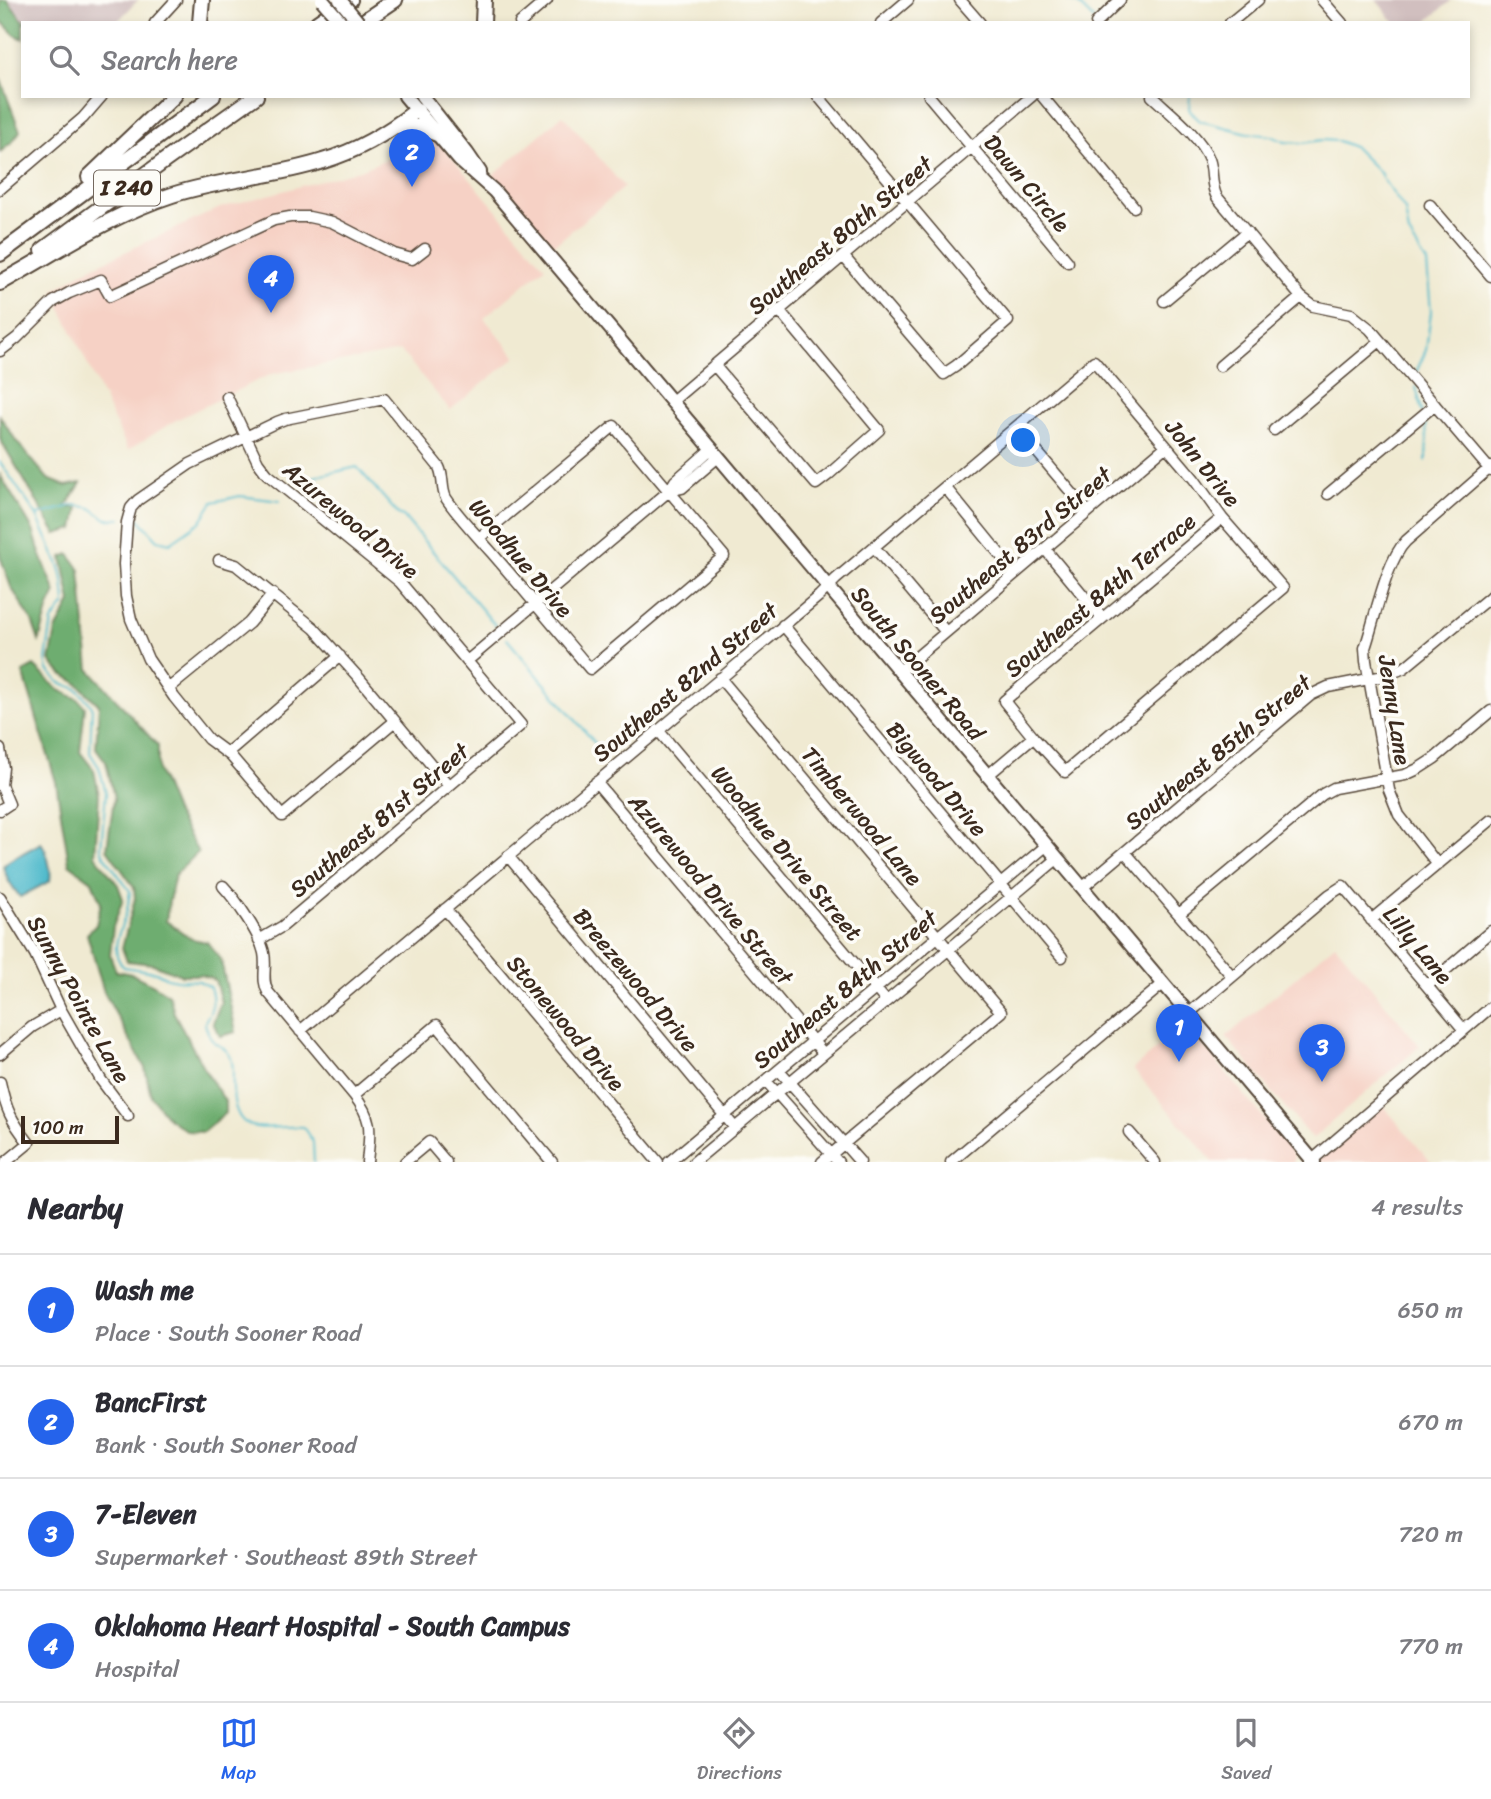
<!DOCTYPE html>
<html lang="en">
<head>
<meta charset="utf-8">
<style>
	body { margin:0; font-family:Sriracha,sans-serif; background:#f7f7f7; color:#2b2b33 }
	.scale { position:absolute; left:21px; bottom:18px; width:98px; box-sizing:border-box; padding-left:7px; border:4px solid #3b2a1e; border-top:0; font-size:19px; line-height:24px; white-space:nowrap; color:#3b2a1e; -webkit-text-stroke:5px #fdfcf7; paint-order:stroke }
	.you { position:absolute; left:1024px; top:441px; width:24px; height:24px; margin:-18px; border:5px solid #fff; border-radius:50%; background:#1a73e8; box-shadow:0 0 0 10px #1a73e833 }
	.badge { display:grid; place-items:center; width:46px; height:46px; border-radius:50%; background:#2563eb; color:#fff; font-size:23px; font-weight:700 }
	.pin { position:absolute; translate:-50% -58px; filter:drop-shadow(0 2px 4px #0008) }
	.pin::after { content:''; position:absolute; top:37px; width:24px; height:21px; background:inherit; clip-path:polygon(0 0,100% 0,50% 100%) }
	.list { margin:0; padding:0; list-style:none }
	h2 { display:flex; justify-content:space-between; align-items:center; height:91px; margin:0; padding:0 28px; font-size:30px }
	h2 small { font-size:23px; font-weight:400; color:#7c7c81 }
	.list li { display:grid; grid-template-columns:46px 1fr auto; gap:21px; align-items:center; box-sizing:border-box; height:112px; padding:0 28px; border-top:2px solid #e1e1e2 }
	.list b { display:block; font-size:26px; white-space:nowrap }
	.list p { margin:0; font-size:23px; white-space:nowrap; color:#7c7c81 }
	.list em { font-size:23px; font-style:normal; color:#7c7c81 }
	.icon { flex:none; width:38px; height:38px; fill:none; stroke:currentColor; stroke-width:2; stroke-linecap:round; stroke-linejoin:round }
	.map { position:relative; flex:none; width:1491px; height:1162px; overflow:hidden }
	.search { position:absolute; background:#fff; box-shadow:0 4px 10px #0003; left:21px; right:21px; top:21px; height:77px; display:flex; align-items:center; gap:18px; box-sizing:border-box; padding:0 24px; border-radius:0px; color:#7c7c81; font-size:26px }
	.sheet { height:539px; background:#fff }
	nav { display:flex; justify-content:space-around; align-items:center; box-sizing:border-box; height:98px; border-top:2px solid #e1e1e2; background:#fff; font-size:19px; color:#7c7c81 }
	nav a { display:grid; justify-items:center; gap:4px }
	nav .on { color:#2563eb }
	.map>svg:first-child { display:block }
	.built { fill:#f6d1c5 }
	.industrial { fill:#d1bfbf }
	.forest { fill:#6ead6f; stroke:#546c46; stroke-width:2 }
	.water { fill:#4eb9cb; stroke:#447274; stroke-width:2 }
	.lines { fill:none; stroke-linecap:round; stroke-linejoin:round }
	.stream { stroke:#4eb9cb; stroke-width:2 }
	.minor-casing { stroke:#564739; stroke-width:13 }
	.major-casing { stroke:#564739; stroke-width:16 }
	.highway-casing { stroke:#564739; stroke-width:18 }
	.minor { stroke:#fff; stroke-width:10 }
	.major { stroke:#fff; stroke-width:12 }
	.highway { stroke:#fff; stroke-width:14 }
	.major-bridge-casing { stroke:#564739; stroke-width:16; stroke-linecap:butt }
	.major-bridge { stroke:#fff; stroke-width:12 }
	.labels { text-anchor:middle; stroke-width:7; stroke-linejoin:round; paint-order:stroke }
	.shield { fill:#fdfcf7; stroke:#75695f; stroke-width:2 }
	.shield-label { font-size:21px; font-weight:bold; fill:#3b2a1e }
	.street-label { font-size:23px; fill:#3b2a1e; stroke:#fdfcf7 }
</style>
</head>
<body>
<div class="map">
<svg width="1491" height="1162" viewBox="0 0 1491 1162">
	<rect width="100%" height="100%" fill="#fdfcf7"/>
	<filter id="ink" filterUnits="userSpaceOnUse"><feTurbulence type="fractalNoise" baseFrequency=".0143" numOctaves="2"/><feDisplacementMap in="SourceGraphic" scale="14" xChannelSelector="R" yChannelSelector="G"/><feConvolveMatrix kernelMatrix="1 2 1 2 8 2 1 2 1" color-interpolation-filters="sRGB"/></filter>
	<filter id="wash" filterUnits="userSpaceOnUse"><feTurbulence type="fractalNoise" baseFrequency=".00686" numOctaves="4" result="noise"/><feDisplacementMap in="SourceGraphic" scale="28" xChannelSelector="R" yChannelSelector="G"/><feGaussianBlur stdDeviation="1.57" result="paint"/><feColorMatrix in="noise" values="0 0 0 0 0 0 0 0 0 0 0 0 0 0 0 0 0 1.4 0 .05"/><feComposite in="paint" operator="in"/></filter>
	<g filter="url(#wash)">
		<rect width="100%" height="100%" fill="#f0ead2"/>
		<path class="built" d="M563,115L624,187L553,246L492,176Z
			M436,139L545,267L484,318L516,357L450,410L401,351L271,374L176,420L128,450L53,291L84,271L220,208L360,170Z
			M1335,944L1420,1046L1312,1139L1226,1037Z
			M1185,1024L1290,1149L1294,1156L1293,1162H1213L1133,1069Z
			M1380,1102L1431,1162H1314Z"/>
		<path class="industrial" d="M7,0H138L116,23H25Z
			M1376,0H1452L1425,23H1395Z"/>
		<path class="forest" d="M0,0H7L25,23H23V39L15,35L0,20Z
			M0,78L20,131L12,142L0,152Z
			M0,416L17,442L48,479L66,486L81,483L66,507L78,508L74,529L56,534L0,439Z
			M0,475L33,530L40,553L56,593L49,607L39,641L32,621L11,587L0,556Z
			M69,554L80,570L89,669L158,746V770L175,812L198,852L175,875L169,901L166,921L192,939L207,942L221,960L236,1032L220,1036L213,1023L221,1002L215,980L202,975H181L153,964L127,961L122,948L135,898L134,887L107,849L114,798L106,762L96,748L99,705L77,683L62,674L50,661L56,630L71,602L62,557Z
			M34,666L59,690L78,699L85,707L80,752L94,770L99,795L95,855L118,885L123,899L113,927L110,955L116,971L132,974L154,985L169,995L174,1013L204,1069L225,1101V1113L203,1132L187,1131L168,1118L151,1096L145,1068L104,992L87,934L96,925L101,903L92,881L69,864L56,782L23,672Z"/>
		<path class="water" d="M41,843C47,850 52,872 50,881L20,897L8,880L3,866L10,860Z"/>
		<g class="lines">
			<path class="stream" d="M1066,0L1077,3L1093,19
				M1190,96L1189,109L1191,112L1200,121L1248,133L1271,136L1285,142L1303,143L1322,140L1338,141L1355,148L1381,174L1382,178L1405,210L1409,234L1427,263L1431,312L1426,350L1415,375
				M1416,387L1422,412
				M1425,421L1427,439L1426,461
				M0,462L37,516L52,550C53,556 57,559 59,565C64,576 64,592 65,604L52,621L46,660L48,670L59,682L77,689L88,701L92,707L90,753L99,767L106,793L101,848L103,854L130,891C129,899 128,907 126,914C120,931 108,952 124,967L156,972L167,978L177,980L199,981L210,987C213,996 214,1003 210,1013C208,1016 206,1019 205,1022C205,1027 211,1039 214,1042C220,1047 227,1048 230,1056C235,1066 232,1077 233,1088C234,1142 267,1124 303,1127L313,1142L314,1162
				M296,481L357,467L398,514L403,516L495,625
				M38,515L75,505L91,508L106,519H121
				M137,517L158,540L170,543L200,522L213,502L240,496L280,501
				M507,639L605,755"/>
		</g>
	</g>
	<g filter="url(#ink)">
		<g class="lines">
			<defs>
				<path id="minor" d="M960,0L980,23
					M1322,0L1342,23
					M155,23L176,0
					M520,23L547,0
					M881,23L908,0
					M1096,23L1120,0
					M1230,23L1258,0
					M818,96L1008,321L956,366L944,374L844,257
					M929,96L1068,262
					M1042,96L1134,207
					M1152,96C1170,113 1200,136 1209,159C1214,172 1210,185 1217,197L1301,297L1313,306L1351,314L1370,329L1491,471
					M0,189L83,118L102,96
					M1430,205L1491,276
					M1164,301L1247,232
					M0,351L17,338L53,302L69,293L101,280L110,296L274,220L290,217H309L332,222L394,254L412,259L425,249
					M714,365L816,484L828,475L879,430L779,310
					M1220,366L1301,297
					M227,397L258,462L267,474L400,582L521,725L283,926L259,940
					M671,402L1032,96
					M1016,427L1088,512
					M1274,430L1380,341
					M945,487L1015,573
					M669,491L682,488L718,457
					M1328,494L1435,405
					M874,547L946,632
					M1045,549L1102,618
					M219,560L236,565L314,628L359,678L449,786
					M783,625L1062,957
					M467,661L669,491L675,481L711,449
					M899,672L1165,447
					M720,678L1001,1012L822,1162
					M168,689L249,623L273,594
					M395,721L282,816L231,756L208,739L174,697L148,659L131,619L126,596L124,564L127,522L131,508L138,500L190,464L277,422L285,419L384,399L439,467C444,477 441,489 446,498C457,515 478,537 492,553C525,591 557,630 590,669L724,556L614,426L479,538
					M658,730L886,1001
					M0,749L3,768L1,785L9,804L0,810
					M227,753L340,656
					M987,776L1033,737
					M596,782L823,1053
					M1125,852L1232,976
					M508,856L735,1128
					M1438,865L1399,815L1389,790L1366,661L1365,648C1375,619 1386,561 1406,541L1491,467
					M223,886C236,900 260,934 264,953C267,967 261,980 268,992L354,1095C374,1121 370,1131 367,1162
					M1082,888L1311,695L1328,687L1384,676L1404,668L1491,596
					M0,897L35,954L61,1010L101,1080L128,1116
					M445,909L658,1162
					M1179,914L1323,794L1334,788L1405,775L1418,769L1435,758L1491,711
					M1371,920L1491,820
					M1427,986L1491,931
					M1188,1014L1329,895L1343,886L1464,1030
					M300,1031L819,596L836,579L1094,361L1194,479L1222,518L1283,588L1065,772L1033,737L1004,701L1222,518
					M0,1054L32,1027L61,1010
					M779,1070L860,1162
					M766,1081L838,1162
					M0,1082C6,1110 11,1120 29,1143L6,1162
					M354,1095L437,1025L552,1162
					M1129,1132L1155,1162
					M405,1162L429,1142L446,1162
					M669,1162L1046,846
					M694,1162L1057,859
					M951,1162L1163,984
					M1310,1162L1491,1007"/>
				<path id="major" d="M405,96L459,160L494,191L1314,1162
					M422,96L467,153L480,172"/>
				<path id="highway" d="M200,23L202,0
					M317,23L350,0
					M361,23L395,0
					M483,23L484,0
					M397,126L418,127L437,134
					M89,177L174,96
					M43,250L167,159L256,96
					M0,254L213,96
					M0,283C56,252 110,215 172,195C221,179 274,177 323,161C357,151 389,132 417,110"/>
			</defs>
			<use href="#minor" class="minor-casing"/>
			<use href="#major" class="major-casing"/>
			<use href="#highway" class="highway-casing"/>
			<use href="#minor" class="minor"/>
			<use href="#major" class="major"/>
			<use href="#highway" class="highway"/>
			<defs>
				<path id="major-bridge" d="M322,0L342,23
					M340,0L359,23"/>
			</defs>
			<use href="#major-bridge" class="major-bridge-casing"/>
			<use href="#major-bridge" class="major-bridge"/>
		</g>
	</g>
	<g class="labels">
		<rect class="shield" x="94" y="170.5" width="66" height="35" rx="5"/>
		<g class="shield-label">
			<text x="127" y="195">I 240</text>
		</g>
		<g class="street-label">
			<text transform="translate(1027 183) rotate(50)" y="8">Dawn Circle</text>
			<text transform="translate(840 235) rotate(-40)" y="8">Southeast 80th Street</text>
			<text transform="translate(1203 463) rotate(51)" y="8">John Drive</text>
			<text transform="translate(351 520) rotate(40)" y="8">Azurewood Drive</text>
			<text transform="translate(1020 545) rotate(-40)" y="8">Southeast 83rd Street</text>
			<text transform="translate(521 558) rotate(50)" y="8">Woodhue Drive</text>
			<text transform="translate(1100 595) rotate(-40)" y="8">Southeast 84th Terrace</text>
			<text transform="translate(918 663) rotate(50)" y="8">South Sooner Road</text>
			<text transform="translate(685 682) rotate(-40)" y="8">Southeast 82nd Street</text>
			<text transform="translate(1395 710) rotate(81)" y="8">Jenny Lane</text>
			<text transform="translate(1218 752) rotate(-39)" y="8">Southeast 85th Street</text>
			<text transform="translate(937 779) rotate(50)" y="8">Bigwood Drive</text>
			<text transform="translate(862 816) rotate(50)" y="8">Timberwood Lane</text>
			<text transform="translate(379 820) rotate(-40)" y="8">Southeast 81st Street</text>
			<text transform="translate(787 853) rotate(50)" y="8">Woodhue Drive Street</text>
			<text transform="translate(711 889) rotate(50)" y="8">Azurewood Drive Street</text>
			<text transform="translate(1418 945) rotate(50)" y="8">Lilly Lane</text>
			<text transform="translate(636 980) rotate(50)" y="8">Breezewood Drive</text>
			<text transform="translate(845 989) rotate(-40)" y="8">Southeast 84th Street</text>
			<text transform="translate(79 999) rotate(61)" y="8">Sunny Pointe Lane</text>
			<text transform="translate(566 1023) rotate(50)" y="8">Stonewood Drive</text>
		</g>
	</g>
</svg>
<div class="scale">100 m</div>
<div class="you"></div>
<div class="pin badge" style="left:1179px;top:1062px">1</div>
<div class="pin badge" style="left:412px;top:187px">2</div>
<div class="pin badge" style="left:1322px;top:1082px">3</div>
<div class="pin badge" style="left:271px;top:313px">4</div>
<div class="search"><svg class="icon" aria-label="search" viewBox="0 0 24 24"><circle cx="10" cy="10" r="6"/><path d="M15 15l6 6"/></svg>Search here</div>
</div>
<section class="sheet">
<h2>Nearby<small>4 results</small></h2>
<ul class="list">
<li><span class="badge">1</span><div><b>Wash me</b><p>Place · South Sooner Road</p></div><em>650 m</em></li>
<li><span class="badge">2</span><div><b>BancFirst</b><p>Bank · South Sooner Road</p></div><em>670 m</em></li>
<li><span class="badge">3</span><div><b>7-Eleven</b><p>Supermarket · Southeast 89th Street</p></div><em>720 m</em></li>
<li><span class="badge">4</span><div><b>Oklahoma Heart Hospital - South Campus</b><p>Hospital</p></div><em>770 m</em></li>
</ul>
</section>
<nav>
<a class="on"><svg class="icon" aria-label="map" viewBox="0 0 24 24"><path d="M3 6l6-2 6 2 6-2v14l-6 2-6-2-6 2zM9 4v14M15 6v14"/></svg>Map</a>
<a><svg class="icon" aria-label="directions" viewBox="0 0 24 24"><path d="M12 3l9 9-9 9-9-9zM9 14v-3h6M13 9l2 2-2 2"/></svg>Directions</a>
<a><svg class="icon" aria-label="saved" viewBox="0 0 24 24"><path d="M7 4h10v16l-5-4-5 4z"/></svg>Saved</a>
</nav>
</body>
</html>
